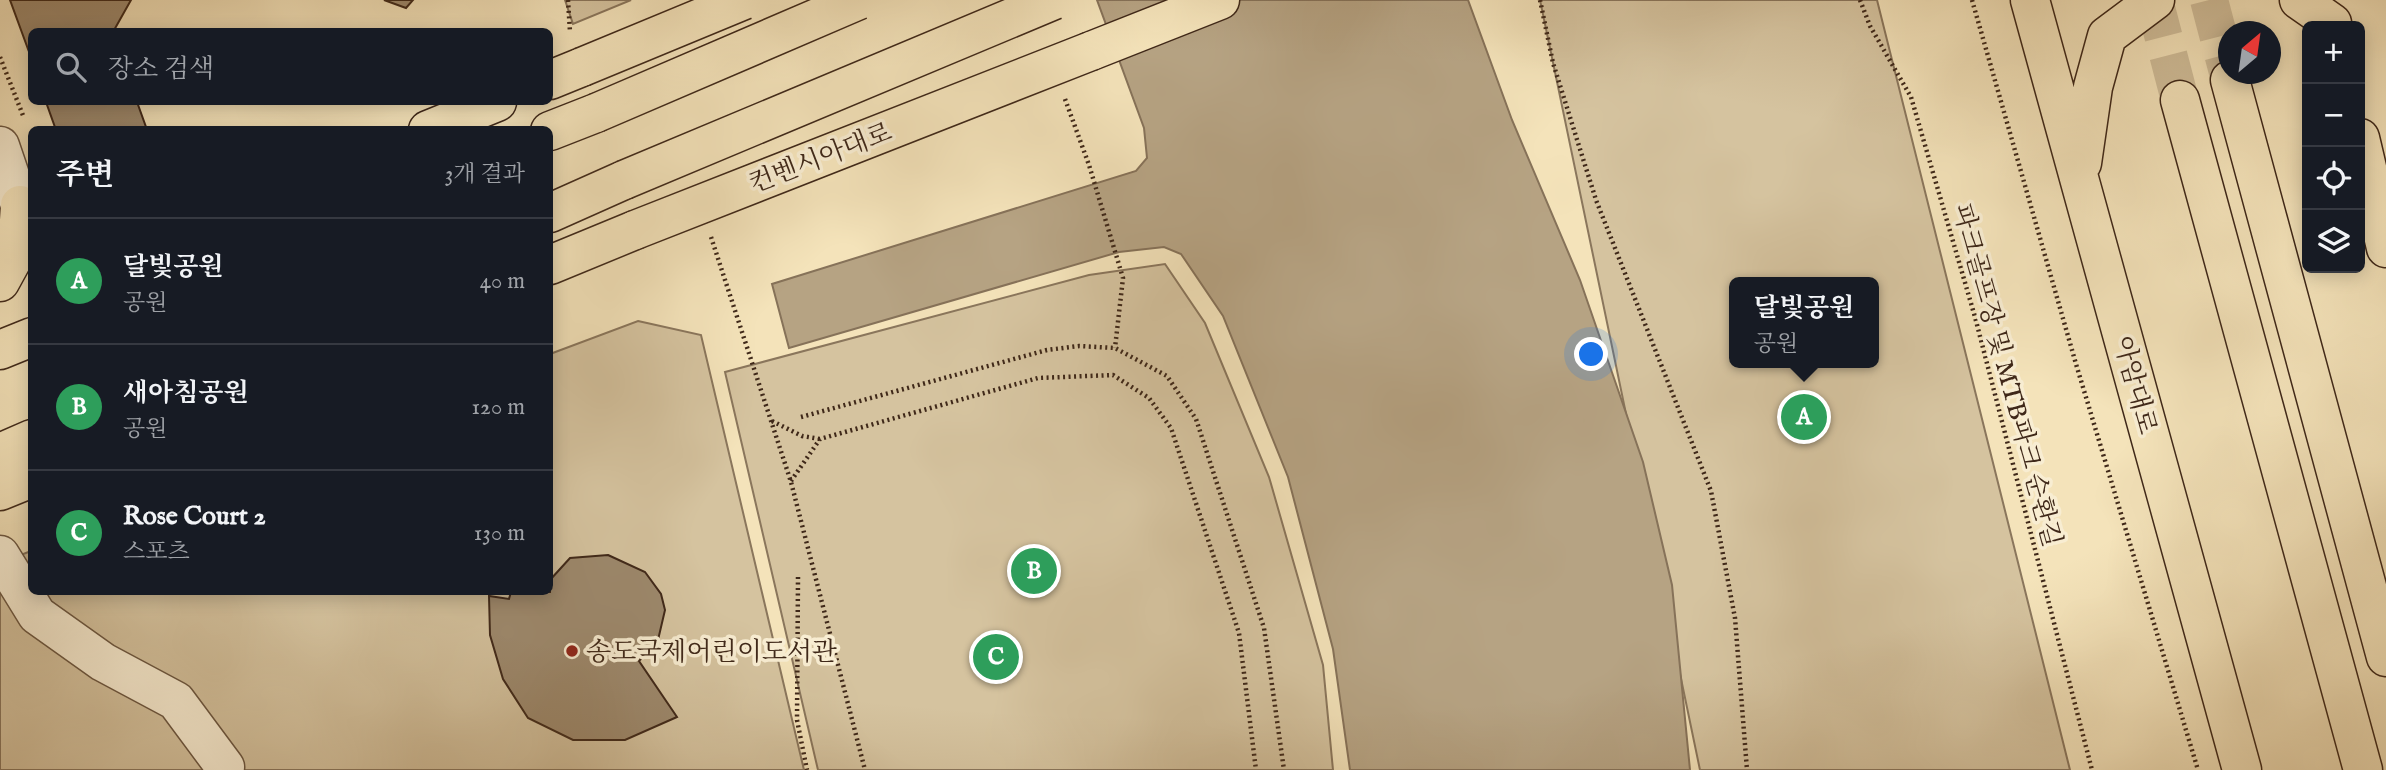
<!DOCTYPE html>
<html lang="ko">
<head>
<meta charset="utf-8">
<style>
	body { margin:0; font-family:"IM FELL English","Noto Serif KR",serif; background:#242831; color:#f1f3f6 }
	.controls { position:absolute; right:21px; top:21px; display:grid; overflow:hidden; border-radius:10px; box-shadow:0 4px 18px #0003 }
	.controls button { width:63px; height:63px; display:grid; place-items:center; padding:0; border:0; border-bottom:2px solid #363941; background:#171b24; color:#f1f3f6; font:35px sans-serif }
	.compass { position:absolute; left:2218px; top:21px; width:63px; height:63px; border-radius:50%; background:#171b24; box-shadow:0 4px 18px #0003; rotate:29deg }
	.you { position:absolute; left:1592px; top:355px; width:24px; height:24px; margin:-18px; border:5px solid #fff; border-radius:50%; background:#1a73e8; box-shadow:0 0 0 10px #1a73e833 }
	.badge { display:grid; place-items:center; width:46px; height:46px; border-radius:50%; background:#7c3aed; color:#fff; font-size:23px; font-weight:700 }
	.pin { position:absolute; translate:-50% -50%; border:4px solid #fff; box-shadow:0 2px 7px #0006 }
	.popup { position:absolute; left:1729px; top:277px; width:150px; height:91px; box-sizing:border-box; display:grid; place-content:center; border-radius:10px; background:#171b24; filter:drop-shadow(0 2px 5px #0005); font-size:23px; white-space:nowrap; color:#9ea1a6 }
	.popup b { font-size:26px; color:#f1f3f6 }
	.popup::after { content:''; position:absolute; left:50%; top:100%; margin-left:-14px; border:14px solid transparent; border-top-color:#171b24 }
	.list { margin:0; padding:0; list-style:none }
	h2 { display:flex; justify-content:space-between; align-items:center; height:91px; margin:0; padding:0 28px; font-size:30px }
	h2 small { font-size:23px; font-weight:400; color:#9ea1a6 }
	.list li { display:grid; grid-template-columns:46px 1fr auto; gap:21px; align-items:center; box-sizing:border-box; height:126px; padding:0 28px; border-top:2px solid #363941 }
	.list b { display:block; font-size:26px; white-space:nowrap }
	.list p { margin:0; font-size:23px; white-space:nowrap; color:#9ea1a6 }
	.list em { font-size:23px; font-style:normal; color:#9ea1a6 }
	.icon { flex:none; width:38px; height:38px; fill:none; stroke:currentColor; stroke-width:2; stroke-linecap:round; stroke-linejoin:round }
	.map { position:relative; flex:none; width:2386px; height:770px; overflow:hidden }
	.search { position:absolute; background:#171b24; box-shadow:0 4px 18px #0003; left:28px; top:28px; width:525px; height:77px; display:flex; align-items:center; gap:18px; box-sizing:border-box; padding:0 24px; border-radius:10px; color:#9ea1a6; font-size:26px }
	.panel { position:absolute; background:#171b24; box-shadow:0 4px 18px #0003; left:28px; top:126px; width:525px; height:469px; border-radius:10px }
	.map>svg:first-child { display:block }
	.green { fill:#d5c39f; stroke:#8a765c; stroke-width:2; fill-rule:evenodd }
	.water { fill:#b6a383; stroke:#867259; stroke-width:2 }
	.building { fill:#9d896d; stroke:#3f2819; stroke-width:2 }
	.lines { fill:none; stroke-linecap:round; stroke-linejoin:round }
	.highway-tunnel { stroke:#d0be9a; stroke-width:38; stroke-dasharray:38 19; stroke-linecap:butt }
	.minor-casing { stroke:#6c5741; stroke-width:41 }
	.major-casing { stroke:#3f2819; stroke-width:41 }
	.highway-casing { stroke:#3f2819; stroke-width:41 }
	.path { stroke:#3f2819; stroke-width:4.5; stroke-dasharray:2 3.5; stroke-linecap:butt }
	.minor { stroke:#f8edd2; stroke-width:38 }
	.major { stroke:#f4e3ba; stroke-width:38 }
	.highway { stroke:#f4e3ba; stroke-width:38 }
	.major-bridge-casing { stroke:#3f2819; stroke-width:41; stroke-linecap:butt }
	.major-bridge { stroke:#f4e3ba; stroke-width:38 }
	.poi-dot { fill:#8f2418; stroke:#f8edd2; stroke-width:2.5 }
	.labels { text-anchor:middle; stroke-width:7; stroke-linejoin:round; paint-order:stroke }
	.street-label { font-size:26px; fill:#3f2819; stroke:#f8edd2 }
	.poi-label { font-size:26px; fill:#3f2819; stroke:#f8edd2; text-anchor:start }
</style>
</head>
<body>
<div class="map">
<svg width="2386" height="770" viewBox="0 0 2386 770">
	<rect width="100%" height="100%" fill="#f4e3ba"/>
	<filter id="stains"><feTurbulence type="fractalNoise" baseFrequency=".00286" numOctaves="4"/><feColorMatrix values="0 0 0 0 .2 0 0 0 0 .09 0 0 0 0 .02 0 0 0 .5 -.17"/></filter>
	<radialGradient id="worn" r=".72"><stop offset=".6" stop-color="#630" stop-opacity="0"/><stop offset="1" stop-color="#630" stop-opacity=".3"/></radialGradient>
	<path class="green" d="M565,0H631L573,24Z
		M1540,0H1877L2070,770H1700ZM1734,282H1874V363H1734Z
		M1165,264L1205,323L1269,477L1323,665L1333,770H818L725,372L1089,275Z
		M638,321L701,335L804,770H0V563L31,551L32,592H550V354Z"/>
	<path class="water" d="M1097,0H1468L1512,120L1580,280L1643,462L1672,585L1690,770H1350L1333,649L1288,477L1223,316L1181,254L1164,247L1119,252L789,348L772,284L1136,171L1147,158L1144,128Z"/>
	<path class="building" d="M10,0H131L113,32H32V60Z
		M384,0H413L406,8Z
		M46,102H137L146,127L139,130H56Z
		M608,555L645,572L661,594L665,610L658,640L639,661L677,717L625,740H573L528,718L503,679L490,635L489,596L509,599L511,592H550V580L570,558Z"/>
	<g class="lines">
		<path class="highway-tunnel" d="M2154,0L2180,100
			M2209,0L2230,80"/>
		<defs>
			<path id="minor" d="M0,146L20,205
				M0,555L37,615L103,662L176,701L225,767"/>
			<path id="major" d="M2030,0L2242,770
				M2299,0L2332,23
				M1091,51L1220,0
				M550,80L582,67
				M428,130L497,102
				M550,131L596,113
				M2360,138L2386,248
				M2082,163L2093,87L2107,36L2155,0
				M550,213L624,180
				M550,265L635,230
				M0,282L17,251L20,205
				M0,350L32,337
				M0,453L32,439
				M0,491L32,478"/>
			<path id="highway" d="M2230,80L2386,657
				M2180,100L2363,770"/>
		</defs>
		<use href="#minor" class="minor-casing"/>
		<use href="#major" class="major-casing"/>
		<use href="#highway" class="highway-casing"/>
		<path class="path" d="M568,0L570,32
			M1540,0L1553,63L1596,200L1711,491L1735,618L1747,770
			M1860,0L1870,26L1911,97L1975,317L2092,770
			M1972,0L2076,364L2198,770
			M0,57L24,118
			M1065,99L1089,165L1123,278L1115,348
			M711,237L791,482L865,770
			M801,417L1047,350L1079,346L1115,348L1167,376L1196,419L1264,628L1284,770
			M772,421L802,436L820,439
			M791,481L820,439L1038,378L1113,375L1149,398L1171,428L1239,633L1256,770
			M798,577L797,720L807,770"/>
		<use href="#minor" class="minor"/>
		<use href="#major" class="major"/>
		<use href="#highway" class="highway"/>
		<defs>
			<path id="major-bridge" d="M582,67L744,0
				M596,113L859,0
				M624,180L1054,0
				M635,230L1091,51"/>
		</defs>
		<use href="#major-bridge" class="major-bridge-casing"/>
		<use href="#major-bridge" class="major-bridge"/>
	</g>
	<circle class="poi-dot" cx="572" cy="651" r="7"/>
	<g class="labels">
		<g class="street-label">
			<text transform="translate(820 157) rotate(-21)" y="9">컨벤시아대로</text>
			<text transform="translate(2008 375) rotate(75)" y="9">파크골프장 및 MTB파크 순환길</text>
			<text transform="translate(2136 385) rotate(75)" y="9">아암대로</text>
		</g>
		<g class="poi-label">
			<text x="586" y="660">송도국제어린이도서관</text>
		</g>
	</g>
	<rect width="100%" height="100%" filter="url(#stains)"/>
	<rect width="100%" height="100%" fill="url(#worn)"/>
</svg>
<div class="controls">
<button>+</button>
<button>−</button>
<button><svg class="icon" aria-label="locate" viewBox="0 0 24 24"><circle cx="12" cy="12" r="6"/><path d="M12 2v4M12 18v4M2 12h4M18 12h4"/></svg></button>
<button><svg class="icon" aria-label="layers" viewBox="0 0 24 24"><path d="M12 4l9 5-9 5-9-5zM3 14l9 5 9-5"/></svg></button>
</div>
<svg class="compass" viewBox="-18 -18 36 36"><path d="M0-13l5 13h-10z" fill="#e53935"/><path d="M0 13l5-13h-10z" fill="#9ea1a6"/></svg>
<div class="you"></div>
<div class="pin badge" style="left:1804px;top:417px;background:#2e9e5b">A</div>
<div class="popup"><b>달빛공원</b>공원</div>
<div class="pin badge" style="left:1034px;top:571px;background:#2e9e5b">B</div>
<div class="pin badge" style="left:996px;top:657px;background:#2e9e5b">C</div>
<div class="search"><svg class="icon" aria-label="search" viewBox="0 0 24 24"><circle cx="10" cy="10" r="6"/><path d="M15 15l6 6"/></svg>장소 검색</div>
<section class="panel">
<h2>주변<small>3개 결과</small></h2>
<ul class="list">
<li><span class="badge" style="background:#2e9e5b">A</span><div><b>달빛공원</b><p>공원</p></div><em>40 m</em></li>
<li><span class="badge" style="background:#2e9e5b">B</span><div><b>새아침공원</b><p>공원</p></div><em>120 m</em></li>
<li><span class="badge" style="background:#2e9e5b">C</span><div><b>Rose Court 2</b><p>스포츠</p></div><em>130 m</em></li>
</ul>
</section>
</div>
</body>
</html>
